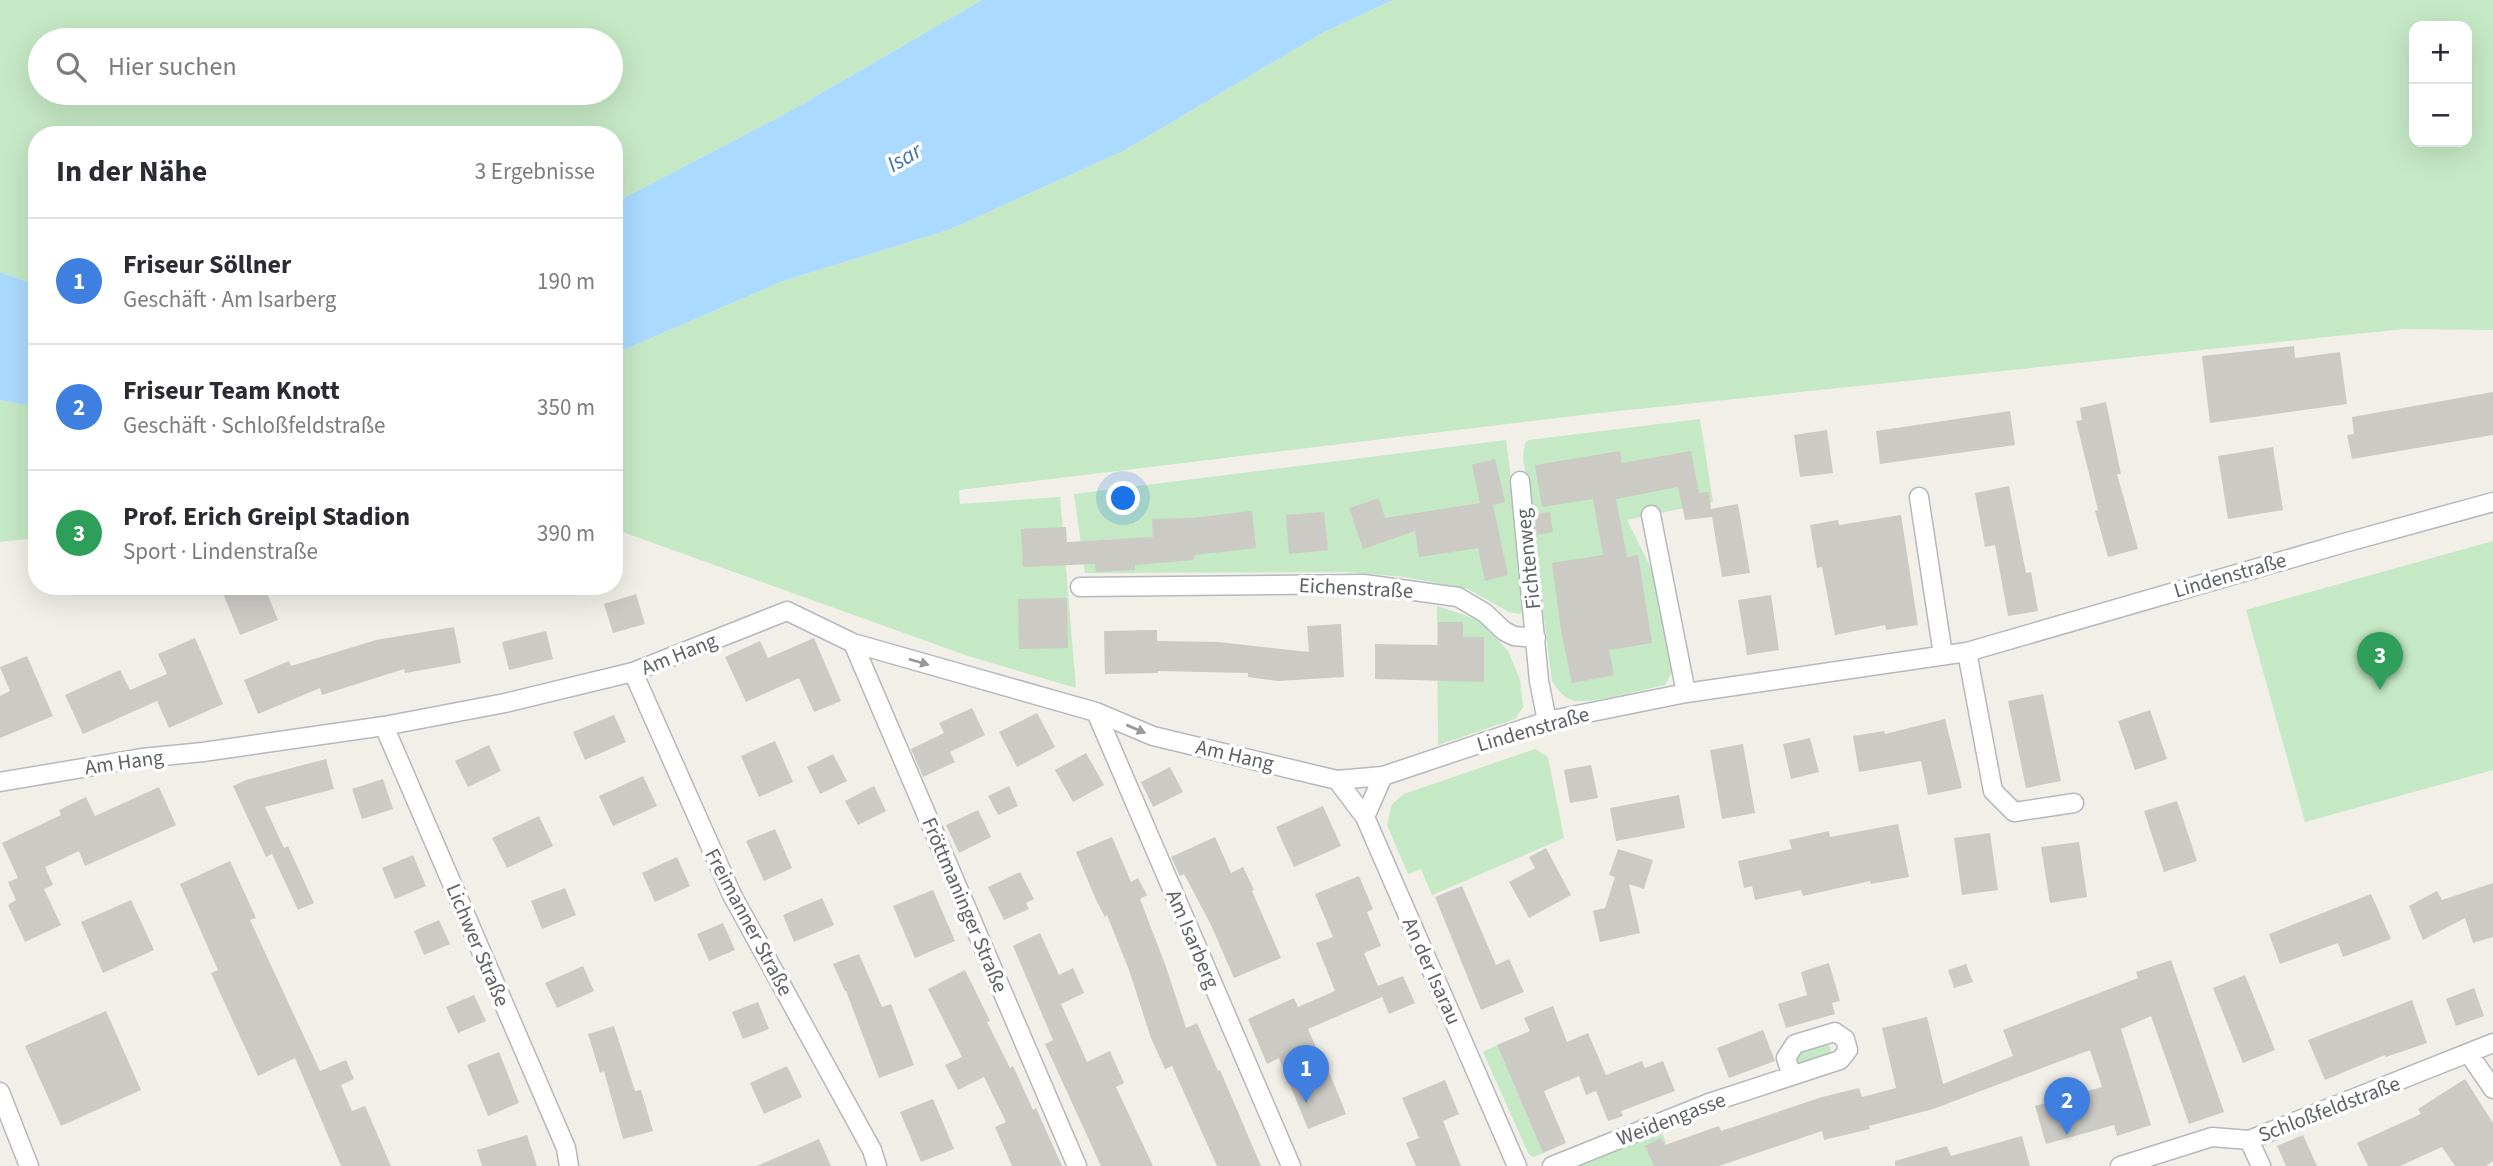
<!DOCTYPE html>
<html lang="de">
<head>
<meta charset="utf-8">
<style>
	body { margin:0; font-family:"Source Sans 3",sans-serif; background:#f2f2f3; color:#2b2b33 }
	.controls { position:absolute; right:21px; top:21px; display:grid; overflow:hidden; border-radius:14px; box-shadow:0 7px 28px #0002 }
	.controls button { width:63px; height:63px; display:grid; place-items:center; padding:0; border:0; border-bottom:2px solid #e1e1e2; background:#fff; color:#2b2b33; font:35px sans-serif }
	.you { position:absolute; left:1124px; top:499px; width:24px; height:24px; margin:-18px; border:5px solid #fff; border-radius:50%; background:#1a73e8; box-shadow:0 0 0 10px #1a73e833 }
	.badge { display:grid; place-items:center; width:46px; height:46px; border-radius:50%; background:#1a73e8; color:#fff; font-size:23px; font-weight:700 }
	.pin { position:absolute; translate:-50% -58px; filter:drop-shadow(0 2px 4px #0008) }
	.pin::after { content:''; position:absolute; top:37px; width:24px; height:21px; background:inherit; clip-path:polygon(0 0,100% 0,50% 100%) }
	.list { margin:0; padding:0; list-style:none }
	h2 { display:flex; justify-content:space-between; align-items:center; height:91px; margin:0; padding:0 28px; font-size:30px }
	h2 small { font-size:23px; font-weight:400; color:#7c7c81 }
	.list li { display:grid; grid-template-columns:46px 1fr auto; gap:21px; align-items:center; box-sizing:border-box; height:126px; padding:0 28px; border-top:2px solid #e1e1e2 }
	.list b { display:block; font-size:26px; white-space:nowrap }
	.list p { margin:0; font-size:23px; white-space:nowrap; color:#7c7c81 }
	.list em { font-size:23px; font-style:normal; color:#7c7c81 }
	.icon { flex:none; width:38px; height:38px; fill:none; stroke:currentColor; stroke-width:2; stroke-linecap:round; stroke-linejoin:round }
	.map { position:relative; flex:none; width:2493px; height:1166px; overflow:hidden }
	.search { position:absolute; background:#fff; box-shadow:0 7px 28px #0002; left:28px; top:28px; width:595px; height:77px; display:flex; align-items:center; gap:18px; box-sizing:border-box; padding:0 24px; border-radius:38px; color:#7c7c81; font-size:26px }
	.panel { position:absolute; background:#fff; box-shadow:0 7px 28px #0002; left:28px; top:126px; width:595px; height:469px; border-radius:28px }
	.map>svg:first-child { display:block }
	.green { fill:#c5e8c5; fill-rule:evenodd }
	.water { fill:#aadaff }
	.building { fill:#cccac5 }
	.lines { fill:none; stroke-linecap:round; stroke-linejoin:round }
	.minor-casing { stroke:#b5b8bc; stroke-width:21 }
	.minor { stroke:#fff; stroke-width:18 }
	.oneway { fill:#979a9d }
	.labels { text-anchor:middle; stroke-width:7; stroke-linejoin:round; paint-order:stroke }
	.street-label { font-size:21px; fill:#5f6368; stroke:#fff }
	.water-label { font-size:23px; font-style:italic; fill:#4174aa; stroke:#fff }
</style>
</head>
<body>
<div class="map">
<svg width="2493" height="1166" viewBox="0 0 2493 1166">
	<rect width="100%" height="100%" fill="#f1efe8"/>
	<path class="green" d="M0,0H982L787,113L614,203V135H37V285L0,272ZM40,40H611V93H40Z
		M1393,0H2493V330L2404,329L1590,414L959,490L960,504L1060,497L1076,688L968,656L614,529V354L783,281L951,229L1123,151L1324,32ZM2414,26H2467V142H2414Z
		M0,400L37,407V538L0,542Z
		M1700,419L1713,502L1627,520L1653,572L1672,672L1665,685C1645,689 1589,705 1572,700C1563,697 1557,689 1552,681L1523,457L1525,443L1529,440Z
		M1506,440L1527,604L1520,614L1509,612L1468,589L1405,577L1346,572L1085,573L1074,494Z
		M2493,541V770L2305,822L2246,610Z
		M1437,606L1479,620L1508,651L1520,680L1523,707L1515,719L1438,745Z
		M1535,749L1548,757L1564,838L1432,895L1421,869L1408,874L1387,825L1392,804L1404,794Z
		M1823,1044L1830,1046L1831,1056L1799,1065L1795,1063L1794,1058L1797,1053Z
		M1497,1045L1543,1153L1534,1157L1529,1155L1483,1052Z
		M1661,1130L1675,1166H1577Z"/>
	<path class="water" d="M982,0H1393L1324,32L1123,151L951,229L783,281L614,354V203L787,113Z
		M0,272L37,285V407L0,400Z"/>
	<path class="building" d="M2294,346L2295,358L2340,352L2347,404L2210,423L2202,356Z
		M2493,392V435L2352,459L2347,435L2354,434L2352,417Z
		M2106,402L2121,474H2117L2138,549L2108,557L2095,511L2098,510L2076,421L2082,420L2080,408Z
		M2010,411L2015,445L1880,464L1876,431Z
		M1827,430L1833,473L1800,477L1794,435Z
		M2273,447L2283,510L2228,519L2218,456Z
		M1620,451L1622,463L1691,451L1699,493L1709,492L1711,509L1738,504L1750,573L1722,577L1712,517L1685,520L1678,487L1616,499L1627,557L1638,555L1652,643L1609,650L1614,675L1572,683L1561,630L1552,563L1603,555L1593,499L1542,507L1535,465Z
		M1495,459L1505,502L1493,505L1508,575L1485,581L1478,548L1419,557L1415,531L1363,549L1349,508L1379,498L1385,518L1480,503L1472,465Z
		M2009,486L2026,573L2031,572L2038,611L2008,616L1995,545L1985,547L1975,493Z
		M1252,511L1256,548L1194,555V560L1135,565V570L1096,572L1095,564L1023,567L1021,529L1066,527L1067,542L1153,537L1152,519L1191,518Z
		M1324,512L1328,550L1289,554L1286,515Z
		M1550,512L1553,532L1537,535L1535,514Z
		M1901,515L1918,625L1886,630L1885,625L1835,635L1822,567L1817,568L1810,525L1838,520L1839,525Z
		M220,586H264L278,620L240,635Z
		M636,594L645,624L613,633L604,604Z
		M1771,595L1779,650L1747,655L1738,600Z
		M1067,598L1068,648L1019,649L1018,599Z
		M1438,622H1463V637H1484V682L1375,679V644L1438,645Z
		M1341,624L1344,677L1278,681L1248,677V673L1158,671V673L1105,674L1104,631L1157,630V641L1218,642L1309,652L1307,626Z
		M454,627L461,663L405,673L404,669L322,695L320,688L258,714L244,680L289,661L291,666L376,640Z
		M546,631L553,659L509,670L502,642Z
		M195,638L223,704L169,728L157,701L83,734L65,695L120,670L130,690L167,674L158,654Z
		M814,638L841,701L814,712L799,678L746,702L725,657L760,641L768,658Z
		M27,656L53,716L0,738V696L10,691L0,667Z
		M2043,694L2061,781L2026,788L2008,701Z
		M972,708L985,735L950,752L955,762L923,777L911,749L944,733L939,723Z
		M2150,710L2167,759L2135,770L2118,721Z
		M1037,713L1055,747L1017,767L999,732Z
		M614,715L626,742L585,760L573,732Z
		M1945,719L1962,788L1928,795L1921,761L1859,772L1853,736L1884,731L1885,734Z
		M1810,738L1819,772L1791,779L1783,744Z
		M775,741L793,782L759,797L741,756Z
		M1743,744L1755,813L1722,819L1710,750Z
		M489,745L501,771L468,787L455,761Z
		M1086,753L1104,785L1073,802L1055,770Z
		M833,754L847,781L820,794L807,767Z
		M326,759L334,789L265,807L284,848L288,846L314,903L298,910L272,854L266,857L233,786L246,780Z
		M1591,765L1598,798L1570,803L1564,770Z
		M1170,767L1183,792L1153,807L1141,782Z
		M643,776L657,806L613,826L599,796Z
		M383,779L393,809L362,819L352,789Z
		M874,786L886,811L858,825L845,801Z
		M1009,786L1018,806L998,815L988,796Z
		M159,787L176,825L85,866L79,851L45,867L53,885L44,889L61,925L25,942L8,905L16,900L8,882L18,878L2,843L61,815L59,810L86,797L95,816Z
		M1679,795L1685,828L1616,841L1610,808Z
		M2177,801L2197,861L2164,872L2144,811Z
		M1323,806L1341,846L1294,867L1276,827Z
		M978,810L991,837L959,853L946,825Z
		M539,816L553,846L507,868L492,838Z
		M1898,824L1909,877L1871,884L1870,881L1803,896L1801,890L1755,900L1752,886L1744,888L1738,861L1792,849L1789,840L1829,831L1830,837Z
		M775,829L792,868L764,881L746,841Z
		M1990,833L1998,890L1962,895L1954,838Z
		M1112,837L1131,882L1138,878L1147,895L1140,899L1165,964L1186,1028L1197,1023L1218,1071L1220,1070L1261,1166H1217L1172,1066L1165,1069L1151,1038L1129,970L1107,915L1105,917L1096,900L1076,852Z
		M1215,837L1231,873L1243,867L1254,890L1252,891L1281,958L1234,978L1211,925L1184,874L1180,876L1171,857Z
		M2079,842L2087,897L2050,903L2041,847Z
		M1546,848L1571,895L1529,918L1509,882L1535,868L1529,857Z
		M1618,849L1653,860L1644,889L1629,884L1640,933L1600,942L1593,911L1605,908L1615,877L1609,875Z
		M413,855L426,886L395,899L382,868Z
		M677,857L690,886L655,902L642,873Z
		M230,861L256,918L250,920L320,1071L346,1060L354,1079L341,1085L352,1111L365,1106L391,1166H341L295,1058L258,1076L211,973L218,970L180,884Z
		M1020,872L1034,899L1026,903L1029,909L1004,920L988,887Z
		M1359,876L1373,909L1367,912L1381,946L1364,953L1378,986L1403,976L1415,1003L1389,1014L1382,997L1308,1029L1324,1065L1326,1064L1346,1114L1308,1129L1279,1058L1267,1064L1248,1019L1294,998L1298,1007L1335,991L1316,943L1333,937L1315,894Z
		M2493,883V937L2473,943L2465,918L2423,940L2409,906L2437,891L2442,900Z
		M1462,886L1496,965L1509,959L1524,992L1481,1010L1435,897Z
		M565,888L576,915L542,929L531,901Z
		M933,890L955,941L915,958L893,906Z
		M2371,894L2391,939L2343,957L2338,943L2280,964L2269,934Z
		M822,898L834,925L794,942L783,915Z
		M131,900L154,950L103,973L81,922Z
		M439,920L450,944L424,955L414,931Z
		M723,923L735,950L709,961L697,934Z
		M1040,933L1059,975L1073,968L1084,993L1061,1004L1087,1062L1110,1051L1124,1083L1116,1087L1153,1166H1101L1045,1044L1053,1040L1013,946Z
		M859,954L882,1007L891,1004L914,1065L879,1078L846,991H845L833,964Z
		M2171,960L2224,1112L2189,1124L2151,1016L2121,1029L2151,1125L2117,1136L2114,1125L2046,1144L2035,1106L2102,1087L2090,1050L1933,1109L1869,1126L1870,1129L1824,1140L1822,1131L1719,1166H1654L1645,1146L1661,1138L1665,1145L1719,1126L1721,1131L1822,1097L1859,1088L1862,1097L1896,1088L1882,1028L1927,1017L1943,1084L2013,1056L2003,1030L2138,978L2136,972Z
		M1829,963L1840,1001L1832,1003L1835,1014L1786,1028L1778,1004L1807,995L1801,972Z
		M1966,964L1973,982L1954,988L1948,970Z
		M583,966L594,991L557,1008L545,983Z
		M965,970L990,1021L987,1022L1010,1068L1013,1066L1033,1110L1036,1108L1062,1166H1012L995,1127L1006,1122L984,1077L958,1090L945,1065L962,1057L928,989Z
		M2245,975L2275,1050L2243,1063L2213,988Z
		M2474,988L2484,1016L2456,1026L2446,999Z
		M474,995L486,1021L458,1033L446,1007Z
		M2412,1000L2427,1043L2386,1057L2385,1055L2325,1080L2308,1040Z
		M758,1002L769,1029L743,1039L732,1012Z
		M1553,1006L1567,1042L1588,1033L1606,1075L1642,1061L1645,1068L1663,1061L1675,1091L1621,1111L1623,1116L1608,1121L1596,1091L1586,1095L1579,1076L1544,1091L1566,1143L1543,1153L1497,1045L1530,1031L1524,1018Z
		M106,1011L141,1090L61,1126L25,1046Z
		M614,1026L635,1091L641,1090L653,1131L623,1139L604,1071L600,1073L588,1034Z
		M1763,1030L1775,1061L1729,1078L1717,1048Z
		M499,1052L519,1103L488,1116L467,1065Z
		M787,1066L802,1097L764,1114L750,1083Z
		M2465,1079L2493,1123V1161L2486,1166H2455L2442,1147L2400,1166H2368L2357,1143L2421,1114L2418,1109Z
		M1445,1080L1459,1114L1443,1121L1461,1166H1416L1406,1143L1419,1138L1402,1098Z
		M933,1099L954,1149L921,1162L900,1112Z
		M527,1135L537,1166H482L477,1150Z
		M2303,1135L2317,1166H2286L2277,1146Z
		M2022,1136L2030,1166H1895V1161L1947,1146L1951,1156Z
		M819,1139L831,1166H757Z"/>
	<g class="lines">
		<defs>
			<path id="minor" d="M1520,481L1539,681L1547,721
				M1919,497L1943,655
				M1651,515L1686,693
				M1080,587L1364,584L1458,597L1485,613L1504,631L1514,636L1536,638
				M853,643L1077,1166
				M1967,652L1993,791L2014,812L2074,803
				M633,672L732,895L872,1150L877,1166
				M1096,712L1291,1166
				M384,726L566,1148L569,1166
				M1383,776L1365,817L1517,1166
				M1337,780L1365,817
				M0,782L142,758L203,752L384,726L505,703L633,672L787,611L853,643L1096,712L1153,736L1337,780L1383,776L1547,721L1686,693L1967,652L2344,543L2493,502
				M2469,1054L2493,1089
				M0,1092L29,1166
				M2249,1140L2261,1166
				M1552,1166L1709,1103L1840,1060L1848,1050L1845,1039L1835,1032L1795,1044L1786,1058L1792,1076
				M2120,1166L2212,1137L2249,1140L2493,1043"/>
		</defs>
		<use href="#minor" class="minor-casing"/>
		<use href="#minor" class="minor"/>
	</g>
	<defs><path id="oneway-solid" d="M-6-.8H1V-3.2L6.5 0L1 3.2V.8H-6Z" transform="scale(1.75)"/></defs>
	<g class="oneway">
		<use href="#oneway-solid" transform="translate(919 662) rotate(16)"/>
		<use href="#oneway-solid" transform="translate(1136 729) rotate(23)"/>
	</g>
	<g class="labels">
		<g class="street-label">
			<text transform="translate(1528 559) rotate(-96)" y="7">Fichtenweg</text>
			<text transform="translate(2230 575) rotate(-16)" y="7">Lindenstraße</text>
			<text transform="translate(1356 588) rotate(3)" y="7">Eichenstraße</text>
			<text transform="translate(679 654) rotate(-22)" y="7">Am Hang</text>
			<text transform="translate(1533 729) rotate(-16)" y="7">Lindenstraße</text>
			<text transform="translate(1235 755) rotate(13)" y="7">Am Hang</text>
			<text transform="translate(124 762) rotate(-8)" y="7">Am Hang</text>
			<text transform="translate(965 905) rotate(67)" y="7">Fröttmaninger Straße</text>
			<text transform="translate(749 922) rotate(62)" y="7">Freimanner Straße</text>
			<text transform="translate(1193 939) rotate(67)" y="7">Am Isarberg</text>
			<text transform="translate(478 945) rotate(67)" y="7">Lichwer Straße</text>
			<text transform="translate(1432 971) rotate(66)" y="7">An der Isarau</text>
			<text transform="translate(2329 1109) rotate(-21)" y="7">Schloßfeldstraße</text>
			<text transform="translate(1671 1119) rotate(-21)" y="7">Weidengasse</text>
		</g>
		<g class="water-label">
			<text transform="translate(904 157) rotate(-30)" y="8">Isar</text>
		</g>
	</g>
</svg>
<div class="controls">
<button>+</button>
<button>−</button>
</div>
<div class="you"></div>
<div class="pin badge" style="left:1306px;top:1103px;background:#3f7fe0">1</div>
<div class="pin badge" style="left:2067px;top:1135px;background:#3f7fe0">2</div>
<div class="pin badge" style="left:2380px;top:690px;background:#2e9e5b">3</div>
<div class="search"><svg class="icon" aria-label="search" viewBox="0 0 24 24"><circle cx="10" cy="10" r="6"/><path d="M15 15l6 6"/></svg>Hier suchen</div>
<section class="panel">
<h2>In der Nähe<small>3 Ergebnisse</small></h2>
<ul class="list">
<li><span class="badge" style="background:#3f7fe0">1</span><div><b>Friseur Söllner</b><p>Geschäft · Am Isarberg</p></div><em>190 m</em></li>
<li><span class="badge" style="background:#3f7fe0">2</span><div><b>Friseur Team Knott</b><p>Geschäft · Schloßfeldstraße</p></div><em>350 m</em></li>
<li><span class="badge" style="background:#2e9e5b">3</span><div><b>Prof. Erich Greipl Stadion</b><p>Sport · Lindenstraße</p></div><em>390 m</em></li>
</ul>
</section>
</div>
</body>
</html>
